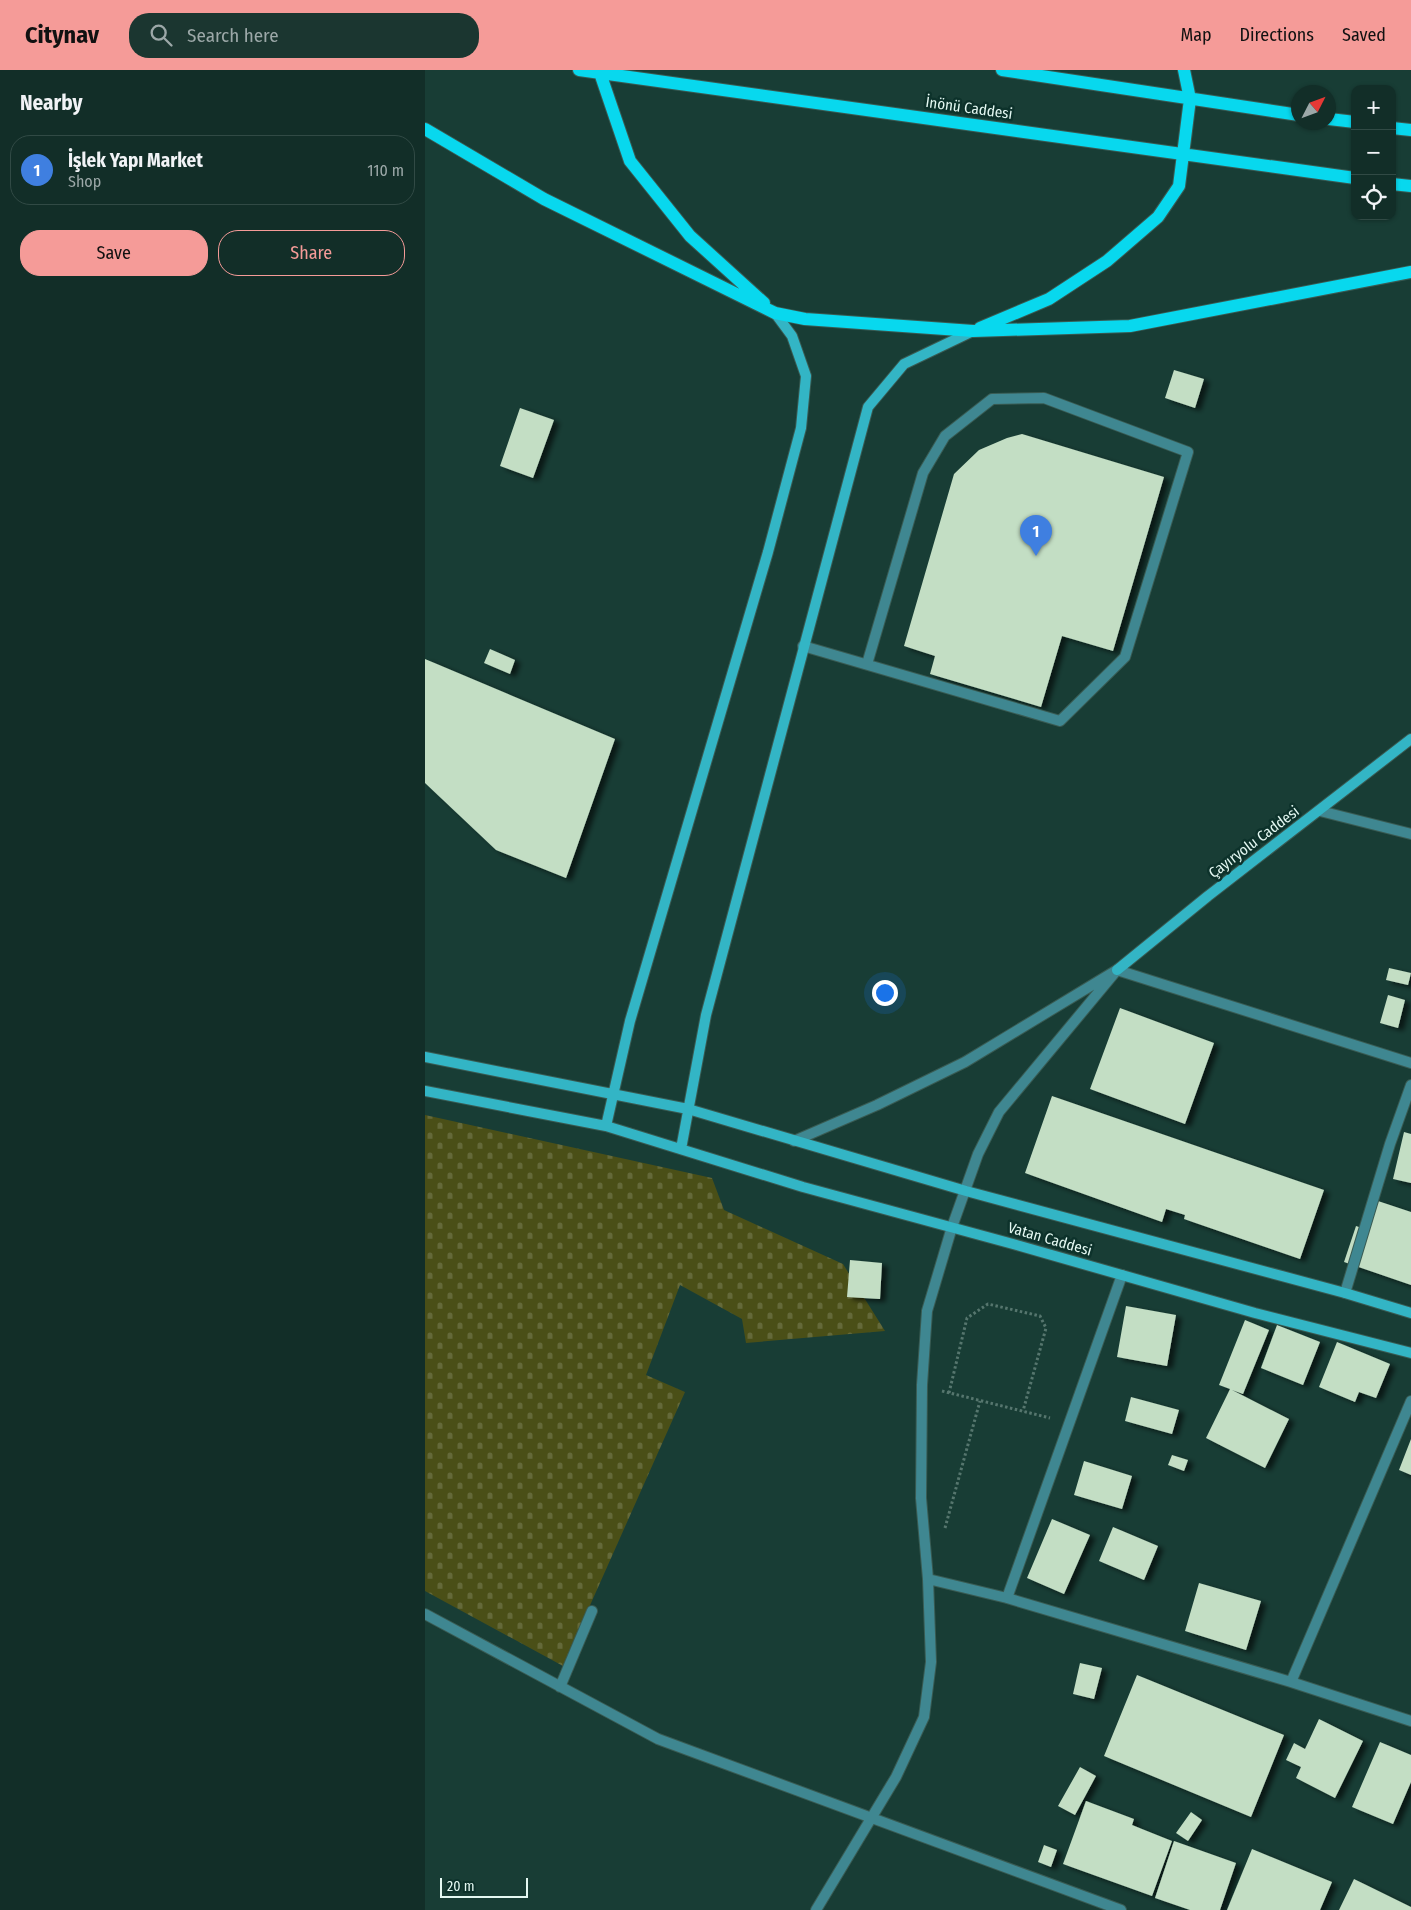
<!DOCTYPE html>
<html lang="en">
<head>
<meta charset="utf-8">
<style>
	body { margin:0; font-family:"Fira Sans Condensed",sans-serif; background:#1b3630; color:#f1f3f6 }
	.controls { position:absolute; right:15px; top:15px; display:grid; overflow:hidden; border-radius:10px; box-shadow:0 1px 4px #0004 }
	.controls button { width:45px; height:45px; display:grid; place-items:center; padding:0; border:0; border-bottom:1px solid #314a45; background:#122e28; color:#f1f3f6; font:25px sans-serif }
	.compass { position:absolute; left:866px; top:15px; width:45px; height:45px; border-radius:50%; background:#122e28; box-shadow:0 1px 4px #0004; rotate:48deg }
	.scale { position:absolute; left:15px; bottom:12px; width:88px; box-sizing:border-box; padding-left:5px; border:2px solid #e4f8f2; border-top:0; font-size:14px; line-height:18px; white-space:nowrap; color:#e4f8f2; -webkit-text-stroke:4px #0d322b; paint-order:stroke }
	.you { position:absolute; left:459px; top:922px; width:18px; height:18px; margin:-12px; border:4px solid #fff; border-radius:50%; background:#1a73e8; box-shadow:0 0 0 8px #1a73e833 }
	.badge { display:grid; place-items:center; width:32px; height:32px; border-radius:50%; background:#f59b98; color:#fff; font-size:16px; font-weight:700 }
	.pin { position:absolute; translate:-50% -41px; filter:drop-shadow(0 1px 2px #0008) }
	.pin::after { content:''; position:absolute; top:26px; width:18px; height:15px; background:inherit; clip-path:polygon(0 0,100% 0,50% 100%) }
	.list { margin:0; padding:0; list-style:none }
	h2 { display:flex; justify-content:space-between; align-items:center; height:65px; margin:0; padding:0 20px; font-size:21px }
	h2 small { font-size:16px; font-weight:400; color:#9ca8a8 }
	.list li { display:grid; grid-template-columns:32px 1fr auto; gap:15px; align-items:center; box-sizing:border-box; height:70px; margin:0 10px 10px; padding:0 10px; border:1px solid #314a45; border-radius:20px }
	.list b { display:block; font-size:19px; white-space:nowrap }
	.list p { margin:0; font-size:16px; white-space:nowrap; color:#9ca8a8 }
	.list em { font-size:16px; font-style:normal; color:#9ca8a8 }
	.actions { display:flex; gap:10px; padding:15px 20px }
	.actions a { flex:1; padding:11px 0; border:1px solid #f59b98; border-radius:20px; text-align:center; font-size:18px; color:#f59b98 }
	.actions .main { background:#f59b98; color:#111 }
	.icon { flex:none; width:28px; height:28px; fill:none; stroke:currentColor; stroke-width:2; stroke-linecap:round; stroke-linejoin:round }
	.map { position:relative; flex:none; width:986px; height:1840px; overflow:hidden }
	header { display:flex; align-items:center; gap:30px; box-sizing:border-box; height:70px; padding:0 25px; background:#f59b98; color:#111 }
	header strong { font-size:24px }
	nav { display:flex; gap:28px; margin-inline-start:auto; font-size:18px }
	.search { width:350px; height:45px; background:#1b3630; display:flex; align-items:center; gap:12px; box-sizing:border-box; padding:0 18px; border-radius:20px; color:#9ca8a8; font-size:19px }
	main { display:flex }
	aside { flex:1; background:#122e28 }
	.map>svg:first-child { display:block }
	.cemetery { fill:url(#cemetery-stones) }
	.building { fill:#c3dec4; filter:url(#shadow) }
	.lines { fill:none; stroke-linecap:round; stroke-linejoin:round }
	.lane-casing { stroke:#395b53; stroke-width:12 }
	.street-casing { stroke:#395b53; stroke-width:12 }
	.secondary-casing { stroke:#395b53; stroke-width:12 }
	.primary-casing { stroke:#395b53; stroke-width:14 }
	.path { stroke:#56766e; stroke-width:3; stroke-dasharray:2.5 2.5; stroke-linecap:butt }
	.lane { stroke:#3f8791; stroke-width:10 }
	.street { stroke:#3f8791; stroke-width:10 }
	.secondary { stroke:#33b5c5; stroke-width:10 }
	.primary { stroke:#08d8ee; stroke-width:12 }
	.labels { text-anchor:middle; stroke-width:5; stroke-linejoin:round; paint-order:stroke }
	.street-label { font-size:15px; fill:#e4f8f2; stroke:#0d322b }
</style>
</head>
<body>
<header>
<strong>Citynav</strong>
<div class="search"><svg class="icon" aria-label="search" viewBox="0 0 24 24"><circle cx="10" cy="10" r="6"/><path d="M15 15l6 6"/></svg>Search here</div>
<nav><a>Map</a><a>Directions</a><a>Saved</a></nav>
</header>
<main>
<aside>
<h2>Nearby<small></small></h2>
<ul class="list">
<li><span class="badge" style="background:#3f7fe0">1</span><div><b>İşlek Yapı Market</b><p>Shop</p></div><em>110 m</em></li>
</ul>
<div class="actions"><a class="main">Save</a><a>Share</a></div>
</aside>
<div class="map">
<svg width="986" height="1840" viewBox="0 0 986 1840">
	<defs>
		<pattern id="cemetery-stones" width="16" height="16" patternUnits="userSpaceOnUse" patternTransform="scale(1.25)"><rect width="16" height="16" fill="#4a4f17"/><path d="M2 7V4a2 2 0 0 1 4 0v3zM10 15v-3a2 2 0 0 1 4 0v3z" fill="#646939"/></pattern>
		<filter id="shadow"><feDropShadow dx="5.5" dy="3" stdDeviation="2.5" flood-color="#0009"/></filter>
	</defs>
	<rect width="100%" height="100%" fill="#183d35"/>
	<path class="cemetery" d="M0,1045L287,1108L299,1140L418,1194L460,1261L321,1273L317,1249L255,1215L221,1305L260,1322L138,1596L0,1521Z"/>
	<path class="building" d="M749,300L779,309L770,338L740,328Z
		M95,338L129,350L108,408L75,396Z
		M597,364L739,407L688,581L637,566L616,637L505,604L510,586L479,576L529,404L554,380L582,368Z
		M65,579L90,590L85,604L59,593Z
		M0,589L190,669L141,808L71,780L0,713Z
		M964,898L986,903L983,915L961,910Z
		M963,925L980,930L973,958L955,953Z
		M695,938L789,973L760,1054L665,1019Z
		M627,1026L899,1120L875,1189L759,1149L760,1145L741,1139L737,1152L600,1103Z
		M979,1062L986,1064V1113L968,1109Z
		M953,1131L986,1142V1215L919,1192L931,1156L943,1160Z
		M425,1190L457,1193L455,1229L422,1227Z
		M701,1236L751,1245L742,1296L692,1287Z
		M820,1250L844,1260L818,1324L807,1320L864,1349L840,1398L781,1368L805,1319L794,1315Z
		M852,1255L895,1272L878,1315L836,1298Z
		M912,1272L965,1294L951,1328L934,1322L930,1332L894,1317Z
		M706,1327L754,1340L747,1364L700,1351Z
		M986,1369V1405L974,1400Z
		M747,1385L763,1390L759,1401L743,1395Z
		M659,1391L707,1406L697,1439L649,1425Z
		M627,1449L665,1465L639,1524L602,1508Z
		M688,1457L733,1476L719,1510L674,1491Z
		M774,1513L836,1531L821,1580L760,1561Z
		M655,1593L677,1598L669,1629L648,1624Z
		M712,1605L859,1665L826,1747L679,1686Z
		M894,1649L938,1671L910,1728L871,1708L876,1697L861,1690L869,1673L880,1679Z
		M955,1672L986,1685V1712L968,1754L927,1737Z
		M655,1697L671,1706L650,1745L633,1736Z
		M661,1731L709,1749L707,1755L747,1771L727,1826L638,1794Z
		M766,1742L777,1750L763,1771L751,1763Z
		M749,1771L811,1793L795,1840H765L730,1828Z
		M619,1775L632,1780L626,1797L613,1792Z
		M827,1779L907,1812L895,1840H802Z
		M929,1809L986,1837V1840H914Z"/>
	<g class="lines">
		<defs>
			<path id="lane" d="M378,576L635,651L700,587L763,382L619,328L567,329L520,366L498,403L442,594"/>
			<path id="street" d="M895,741L986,764
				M369,1071L452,1035L540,992L692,900L986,993
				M920,1223L965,1074L986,1015
				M503,1509L582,1528L866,1612L986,1651
				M582,1528L697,1205
				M0,1544L233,1669L696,1840
				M866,1612L986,1331
				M135,1617L167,1541
				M391,1840L471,1707L499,1647L506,1592L503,1509L496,1428L497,1315L502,1241L527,1157L553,1084L574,1042L692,900"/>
			<path id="secondary" d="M692,900L783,826L986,669
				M0,987L263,1039L541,1121L920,1223L986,1243
				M0,1021L181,1056L378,1117L588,1174L830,1243L986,1283
				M181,1056L205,951L343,482L376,358L381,306L367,266L350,243
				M256,1079L281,945L443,337L479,294L548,261"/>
			<path id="primary" d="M154,0L930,108
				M174,0L205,91L265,166L339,233
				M577,0L874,45
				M904,49L930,52
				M967,58L986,60
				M0,59L119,129L350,243L380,249L548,261L705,256L986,202
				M967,114L986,116
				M555,258L624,229L682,191L733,147L754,116L765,29L759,0"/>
		</defs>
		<use href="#lane" class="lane-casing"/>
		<use href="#street" class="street-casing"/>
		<use href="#secondary" class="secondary-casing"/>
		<use href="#primary" class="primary-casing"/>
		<path class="path" d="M517,1321L625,1348
			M524,1323L542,1248L563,1234L615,1246L621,1258L598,1341
			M520,1458L555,1331"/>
		<use href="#lane" class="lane"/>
		<use href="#street" class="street"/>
		<use href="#secondary" class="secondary"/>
		<use href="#primary" class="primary"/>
	</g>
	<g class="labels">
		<g class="street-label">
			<text transform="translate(544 38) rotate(8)" y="5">İnönü Caddesi</text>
			<text transform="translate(829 772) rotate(-37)" y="5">Çayıryolu Caddesi</text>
			<text transform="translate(625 1169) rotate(16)" y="5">Vatan Caddesi</text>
		</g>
	</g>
</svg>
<div class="controls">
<button>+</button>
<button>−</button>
<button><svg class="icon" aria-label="locate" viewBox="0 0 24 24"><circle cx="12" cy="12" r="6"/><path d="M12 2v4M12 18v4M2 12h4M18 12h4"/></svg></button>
</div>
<svg class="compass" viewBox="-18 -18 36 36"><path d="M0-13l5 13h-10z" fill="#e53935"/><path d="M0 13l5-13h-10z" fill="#9ca8a8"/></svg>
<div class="scale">20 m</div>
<div class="you"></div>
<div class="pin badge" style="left:611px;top:486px;background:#3f7fe0">1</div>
</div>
</main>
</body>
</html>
